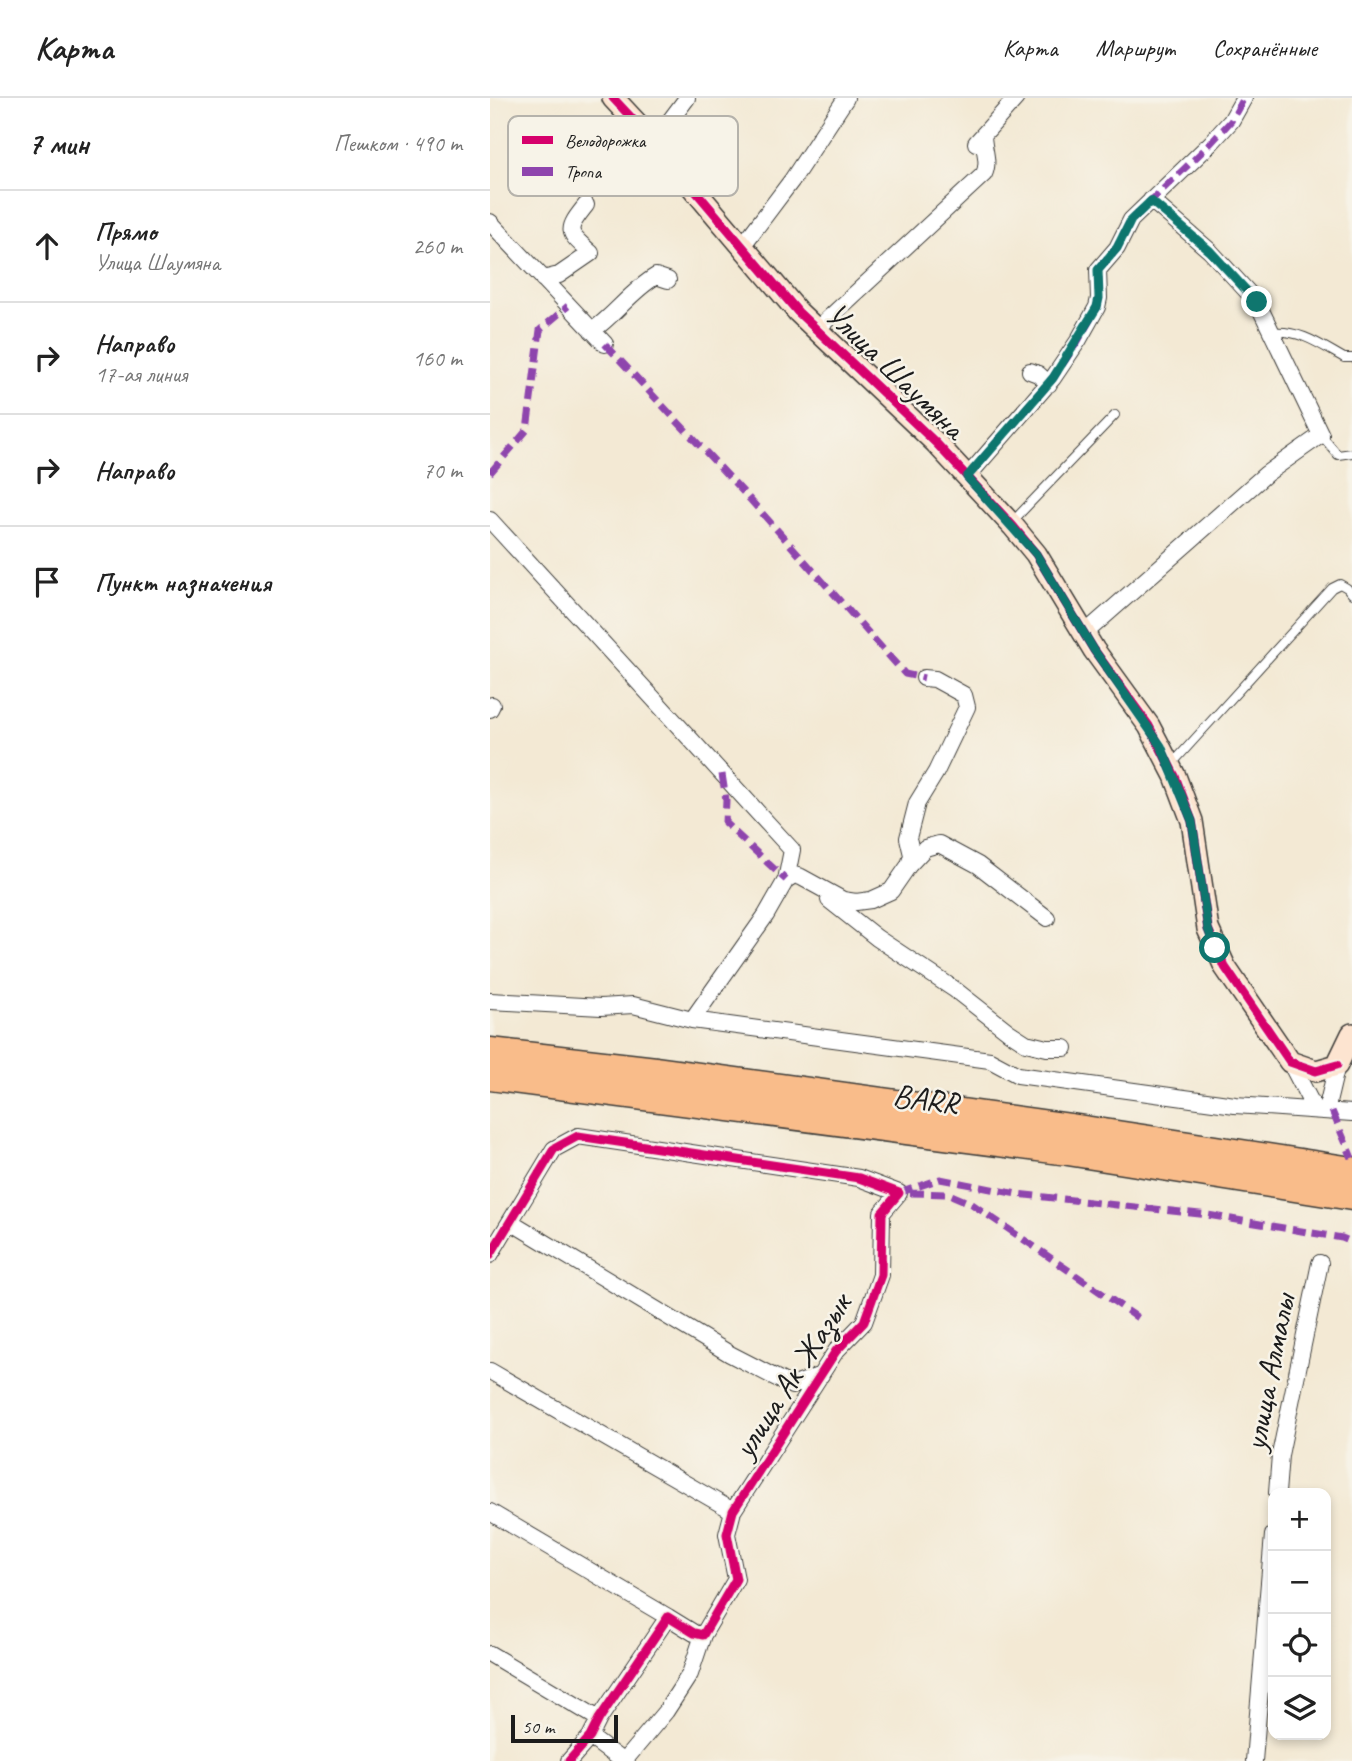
<!DOCTYPE html>
<html lang="ru">
<head>
<meta charset="utf-8">
<style>
	body { margin:0; font-family:Caveat,sans-serif; background:#f6f6f6; color:#222 }
	.controls { position:absolute; right:21px; bottom:21px; display:grid; overflow:hidden; border-radius:14px; box-shadow:0 4px 10px #0003 }
	.controls button { width:63px; height:63px; display:grid; place-items:center; padding:0; border:0; border-bottom:2px solid #e0e0e0; background:#fff; color:#222; font:35px sans-serif }
	.scale { position:absolute; left:21px; bottom:18px; width:107px; box-sizing:border-box; padding-left:7px; border:4px solid #1c1c1c; border-top:0; font-size:19px; line-height:24px; white-space:nowrap; color:#1c1c1c; -webkit-text-stroke:5px #f7f3e8; paint-order:stroke }
	.stop { position:absolute; width:21px; height:21px; margin:-16px; border:5px solid #0f766e; border-radius:50%; background:#fff }
	.stop.end { background:#0f766e; border-color:#fff; box-shadow:0 2px 7px #0008 }
	.list { margin:0; padding:0; list-style:none }
	h2 { display:flex; justify-content:space-between; align-items:center; height:91px; margin:0; padding:0 28px; font-size:30px }
	h2 small { font-size:23px; font-weight:400; color:#767676 }
	.list li { display:grid; grid-template-columns:46px 1fr auto; gap:21px; align-items:center; box-sizing:border-box; height:112px; padding:0 28px; border-top:2px solid #e0e0e0 }
	.list b { display:block; font-size:26px; white-space:nowrap }
	.list p { margin:0; font-size:23px; white-space:nowrap; color:#767676 }
	.list em { font-size:23px; font-style:normal; color:#767676 }
	.icon { flex:none; width:38px; height:38px; fill:none; stroke:currentColor; stroke-width:2; stroke-linecap:round; stroke-linejoin:round }
	.map { position:relative; flex:none; width:862px; height:1663px; overflow:hidden }
	header { display:flex; align-items:center; gap:42px; box-sizing:border-box; height:98px; padding:0 35px; background:#fff; border-bottom:2px solid #e0e0e0 }
	header strong { font-size:33px }
	nav { display:flex; gap:38px; margin-inline-start:auto; font-size:24px }
	main { display:flex }
	aside { flex:1; background:#fff }
	.map>svg:first-child { display:block }
	.lines { fill:none; stroke-linecap:round; stroke-linejoin:round }
	.lane-casing { stroke:#3c3b38; stroke-width:10 }
	.street-casing { stroke:#3c3b38; stroke-width:18 }
	.secondary-casing { stroke:#3c3b38; stroke-width:24 }
	.highway-casing { stroke:#3c3b38; stroke-width:31 }
	.lane { stroke:#fff; stroke-width:8 }
	.street { stroke:#fff; stroke-width:16 }
	.secondary { stroke:#fde4d0; stroke-width:21 }
	.highway { stroke:#f9bc8a; stroke-width:28 }
	.quiet { stroke:#8e44ad; stroke-width:7; stroke-dasharray:14 7; stroke-linecap:butt }
	.cycleway-casing { stroke:#f7f3e8; stroke-width:13 }
	.cycleway { stroke:#d6006c; stroke-width:9 }
	.route { stroke:#0f766e; stroke-width:9 }
	.labels { text-anchor:middle; stroke-width:5; stroke-linejoin:round; paint-order:stroke }
	.street-label { font-size:33px; fill:#1c1c1c; stroke:#f7f3e8 }
	.key { fill:#f7f3e8; stroke:#b5b2ab; stroke-width:2 }
	.key-label { font-size:19px; fill:#1c1c1c }
</style>
</head>
<body>
<header>
<strong>Карта</strong>
<nav><a>Карта</a><a>Маршрут</a><a>Сохранённые</a></nav>
</header>
<main>
<aside>
<h2>7 мин<small>Пешком · 490 m</small></h2>
<ul class="list">
<li><svg class="icon" aria-label="ahead" viewBox="0 0 24 24"><path d="M12 20V5M6 11l6-6 6 6"/></svg><div><b>Прямо</b><p>Улица Шаумяна</p></div><em>260 m</em></li>
<li><svg class="icon" aria-label="right" viewBox="0 0 24 24"><path d="M7 20v-9h11M14 6l5 5-5 5"/></svg><div><b>Направо</b><p>17-ая линия</p></div><em>160 m</em></li>
<li><svg class="icon" aria-label="right" viewBox="0 0 24 24"><path d="M7 20v-9h11M14 6l5 5-5 5"/></svg><div><b>Направо</b></div><em>70 m</em></li>
<li><svg class="icon" aria-label="arrive" viewBox="0 0 24 24"><path d="M6 21V4h12l-3 4 3 4H6"/></svg><div><b>Пункт назначения</b></div></li>
</ul>
</aside>
<div class="map">
<svg width="862" height="1663" viewBox="0 0 862 1663">
	<rect width="100%" height="100%" fill="#f7f3e8"/>
	<filter id="ink" filterUnits="userSpaceOnUse"><feTurbulence type="fractalNoise" baseFrequency=".0143" numOctaves="2"/><feDisplacementMap in="SourceGraphic" scale="14" xChannelSelector="R" yChannelSelector="G"/><feConvolveMatrix kernelMatrix="1 2 1 2 8 2 1 2 1" color-interpolation-filters="sRGB"/></filter>
	<filter id="wash" filterUnits="userSpaceOnUse"><feTurbulence type="fractalNoise" baseFrequency=".00686" numOctaves="4" result="noise"/><feDisplacementMap in="SourceGraphic" scale="28" xChannelSelector="R" yChannelSelector="G"/><feGaussianBlur stdDeviation="1.57" result="paint"/><feColorMatrix in="noise" values="0 0 0 0 0 0 0 0 0 0 0 0 0 0 0 0 0 1.4 0 .05"/><feComposite in="paint" operator="in"/></filter>
	<g filter="url(#wash)">
		<rect width="100%" height="100%" fill="#f3e9d4"/>
	</g>
	<g filter="url(#ink)">
		<g class="lines">
			<defs>
				<path id="lane" d="M782,234C809,231 831,247 854,260H862
					M831,337L848,357L862,355
					M521,425L625,317
					M681,667L842,490L850,486L857,490L862,496"/>
				<path id="street" d="M164,44L197,0
					M486,45L526,0
					M0,124L115,246
					M253,147L302,82L356,0
					M53,181L69,177L101,155C77,134 75,133 96,107
					M326,232L494,76C500,63 493,51 493,37
					M102,233C126,216 141,193 166,178L178,182
					M540,273L548,276L559,286
					M477,379L563,280L588,243L607,209L609,200L608,172L627,150L641,122L721,45L741,23L754,0
					M0,422L302,752L296,782L276,817L202,922
					M594,536L776,376L831,337L767,204L720,153L661,102
					M0,611L2,607
					M419,767L435,750L449,746L488,767L557,820
					M296,782L304,777L311,779L353,802L366,804L381,802L401,793L419,767L422,757L418,740L427,705L446,674L477,609L474,597L445,581L434,580
					M339,802L387,840L464,891L519,934L536,945L557,950H575
					M0,903L111,909L143,907L202,922L500,962L528,977L745,1007L862,1015
					M800,964L825,1012
					M836,1013L847,967
					M21,1124L240,1256L302,1288L331,1277
					M0,1157L64,1051L88,1038L369,1080L409,1095L392,1115L391,1177L374,1224L346,1253L243,1413L237,1436L246,1481L213,1537L204,1535L178,1519L109,1621L100,1639L79,1663
					M0,1273L243,1413
					M787,1395L790,1357L830,1165
					M0,1414L178,1519
					M0,1556L109,1621
					M100,1639L132,1663
					M134,1663L176,1613L200,1576L213,1537
					M764,1663L783,1437"/>
				<path id="secondary" d="M123,0L164,44L308,214L446,345L523,428L546,456L604,552L659,628L685,678L702,723L718,831L735,869L800,964L826,973L847,967L862,936"/>
				<path id="highway" d="M0,954L166,973L581,1030L862,1073
					M0,978L578,1053L862,1098"/>
			</defs>
			<use href="#lane" class="lane-casing"/>
			<use href="#street" class="street-casing"/>
			<use href="#secondary" class="secondary-casing"/>
			<use href="#highway" class="highway-casing"/>
			<use href="#lane" class="lane"/>
			<use href="#street" class="street"/>
			<use href="#secondary" class="secondary"/>
			<use href="#highway" class="highway"/>
			<path class="quiet" d="M115,246L256,397L415,576L434,580
				M0,375L37,332L50,232L78,208
				M477,379L563,280L588,243L607,209L609,200L608,172L627,150L641,122L721,45L741,23L754,0
				M232,676L236,702L235,725L296,782
				M842,1013L862,1060
				M409,1095L450,1081L527,1096L718,1117L852,1140L862,1144
				M420,1095L459,1096L482,1106L648,1220"/>
			<defs>
				<path id="cycleway" d="M123,0L164,44L308,214L446,345L523,428L546,456L604,552L659,628L685,678L702,723L718,831L735,869L800,964L826,973L847,967
					M0,1157L64,1051L88,1038L369,1080L409,1095L392,1115L391,1177L374,1224L346,1253L243,1413L237,1436L246,1481L213,1537L204,1535L178,1519L109,1621L100,1639L79,1663"/>
			</defs>
			<use href="#cycleway" class="cycleway-casing"/>
			<use href="#cycleway" class="cycleway"/>
		</g>
	</g>
	<g class="lines" filter="url(#ink)">
		<path class="route" d="M725,850L718,831L702,723L671,648L604,552L546,456L477,379L563,280L607,209L609,200L608,172L627,150L641,122L661,103L720,153L767,204"/>
	</g>
	<g class="labels">
		<g class="street-label">
			<text transform="translate(406 272) rotate(44)" y="12">Улица Шаумяна</text>
			<text transform="translate(436 1000) rotate(7)" y="12">BARR</text>
			<text transform="translate(778 1274) rotate(-79)" y="12">улица Алмалы</text>
			<text transform="translate(301 1277) rotate(-57)" y="12">улица Ак Жазык</text>
		</g>
	</g>
	<rect x="18" y="18" width="230" height="80" rx="10" class="key"/>
	<rect x="32" y="38" width="31" height="8" fill="#d6006c"/>
	<rect x="32" y="69" width="31" height="9" fill="#8e44ad"/>
	<g class="key-label">
		<text x="75" y="49">Велодорожка</text>
		<text x="75" y="80">Тропа</text>
	</g>
</svg>
<div class="controls">
<button>+</button>
<button>−</button>
<button><svg class="icon" aria-label="locate" viewBox="0 0 24 24"><circle cx="12" cy="12" r="6"/><path d="M12 2v4M12 18v4M2 12h4M18 12h4"/></svg></button>
<button><svg class="icon" aria-label="layers" viewBox="0 0 24 24"><path d="M12 4l9 5-9 5-9-5zM3 14l9 5 9-5"/></svg></button>
</div>
<div class="scale">50 m</div>
<div class="stop" style="left:725px;top:850px"></div>
<div class="stop end" style="left:767px;top:204px"></div>
</div>
</main>
</body>
</html>
